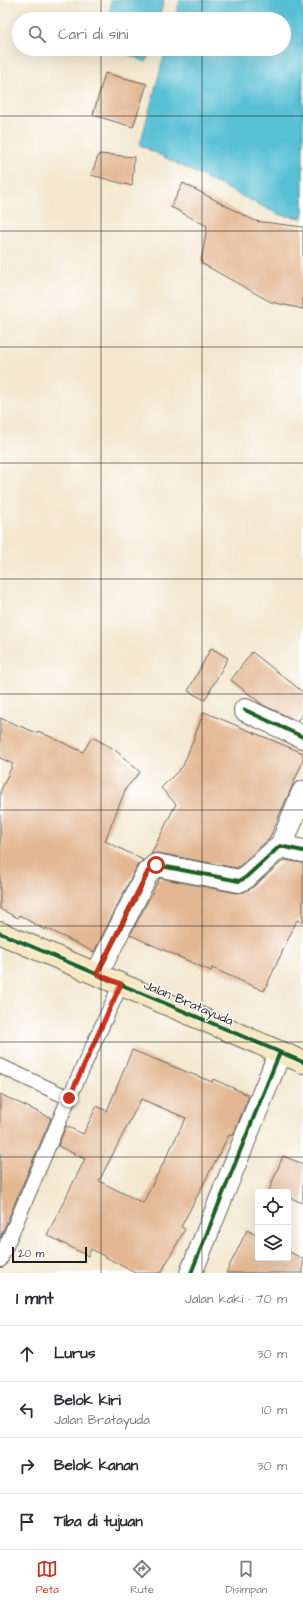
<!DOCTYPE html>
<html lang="id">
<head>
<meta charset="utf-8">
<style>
	body { margin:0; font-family:"Architects Daughter",sans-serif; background:#f7f7f7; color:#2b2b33 }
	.controls { position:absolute; right:12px; bottom:12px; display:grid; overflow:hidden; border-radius:4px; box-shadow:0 4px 16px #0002 }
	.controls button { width:36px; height:36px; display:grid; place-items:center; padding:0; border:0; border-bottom:1px solid #e1e1e2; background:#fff; color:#2b2b33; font:20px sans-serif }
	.scale { position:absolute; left:12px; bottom:10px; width:75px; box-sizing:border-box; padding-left:4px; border:2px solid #1c1c1c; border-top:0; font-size:11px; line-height:14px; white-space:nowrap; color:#1c1c1c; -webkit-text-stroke:3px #fff; paint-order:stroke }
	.stop { position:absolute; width:12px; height:12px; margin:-9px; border:3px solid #c8321e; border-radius:50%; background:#fff }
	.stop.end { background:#c8321e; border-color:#fff; box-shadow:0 1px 4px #0008 }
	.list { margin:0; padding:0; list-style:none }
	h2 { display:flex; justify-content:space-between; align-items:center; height:52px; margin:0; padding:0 16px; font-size:17px }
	h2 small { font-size:13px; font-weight:400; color:#7c7c81 }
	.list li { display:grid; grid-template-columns:26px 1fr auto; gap:12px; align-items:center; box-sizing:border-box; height:56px; padding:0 16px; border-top:1px solid #e1e1e2 }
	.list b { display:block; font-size:15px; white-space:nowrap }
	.list p { margin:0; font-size:13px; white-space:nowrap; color:#7c7c81 }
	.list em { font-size:13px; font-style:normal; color:#7c7c81 }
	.icon { flex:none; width:22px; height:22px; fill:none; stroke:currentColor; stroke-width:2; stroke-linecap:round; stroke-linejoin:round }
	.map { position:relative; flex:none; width:303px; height:1273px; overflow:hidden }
	.search { position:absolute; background:#fff; box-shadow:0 4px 16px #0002; left:12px; right:12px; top:12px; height:44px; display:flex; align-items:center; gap:10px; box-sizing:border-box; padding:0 14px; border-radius:22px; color:#7c7c81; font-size:15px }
	.sheet { height:276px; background:#fff }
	nav { display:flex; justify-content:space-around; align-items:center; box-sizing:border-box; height:56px; border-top:1px solid #e1e1e2; background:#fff; font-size:11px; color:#7c7c81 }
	nav a { display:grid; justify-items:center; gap:2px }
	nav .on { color:#c8321e }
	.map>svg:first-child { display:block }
	.water { fill:#58c0d5; stroke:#3a6e78 }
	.building { fill:#e3b793; fill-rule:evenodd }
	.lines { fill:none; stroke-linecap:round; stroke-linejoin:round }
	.lane-casing { stroke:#67635b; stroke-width:16 }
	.street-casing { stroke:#67635b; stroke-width:24 }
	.secondary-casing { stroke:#67635b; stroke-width:24 }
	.lane { stroke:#fff; stroke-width:14 }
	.street { stroke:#fff; stroke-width:22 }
	.secondary { stroke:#f7e8c3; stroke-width:22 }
	.cycleway-casing { stroke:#fff; stroke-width:6 }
	.cycleway { stroke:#1b5e20; stroke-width:4 }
	.route { stroke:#c8321e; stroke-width:5 }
	.grid { fill:none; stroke:#1c1c1c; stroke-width:1; stroke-opacity:0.55 }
	.labels { text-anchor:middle; stroke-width:3; stroke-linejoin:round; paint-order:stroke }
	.street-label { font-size:13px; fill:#1c1c1c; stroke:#fff }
</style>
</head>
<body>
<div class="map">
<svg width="303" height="1273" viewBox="0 0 303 1273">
	<rect width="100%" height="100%" fill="#fff"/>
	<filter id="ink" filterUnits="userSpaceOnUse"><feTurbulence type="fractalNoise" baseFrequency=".025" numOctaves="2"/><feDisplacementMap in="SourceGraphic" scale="8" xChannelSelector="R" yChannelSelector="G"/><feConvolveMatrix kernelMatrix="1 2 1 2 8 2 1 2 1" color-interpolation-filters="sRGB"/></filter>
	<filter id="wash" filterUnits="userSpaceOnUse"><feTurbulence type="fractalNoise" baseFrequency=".012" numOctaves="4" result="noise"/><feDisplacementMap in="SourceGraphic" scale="16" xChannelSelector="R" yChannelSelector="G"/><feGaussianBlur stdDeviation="0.9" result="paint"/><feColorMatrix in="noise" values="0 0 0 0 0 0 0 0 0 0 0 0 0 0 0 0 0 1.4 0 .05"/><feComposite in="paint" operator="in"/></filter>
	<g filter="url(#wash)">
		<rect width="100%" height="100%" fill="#f3e7cf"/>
		<path class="water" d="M111,0H164L159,19H110Z
			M180,0H303V218L280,215L140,145L166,49H284V19H175Z
			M116,49H150L146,62Z"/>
		<g id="blocks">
			<path class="building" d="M105,73L147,84L133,127L93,115Z
				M99,154L134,157L132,186L91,175Z
				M183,183L255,221L303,227V309L271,302L201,263L207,226L171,207Z
				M211,648L228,658L205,700L188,691Z
				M252,652L303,692V713L297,721L263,705L231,680Z
				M204,712L303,753V761L269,839L237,868L158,853L151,854L176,804L161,788L183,766Z
				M0,718L37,733L38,731L83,752L92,737L114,749L140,772L126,788L105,841L143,860L137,866L94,952L46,928L45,930L19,915L18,918L0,909V792L13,764L0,758Z
				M284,860L303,863V923L297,920L264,991L212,968L211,971L130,935L160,878L237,893L244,892L253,887Z
				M132,1050L212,1082L213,1079L249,1095L233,1136L229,1135L181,1227L185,1229L161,1273H135L91,1249L88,1256L47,1235L85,1159L58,1146L66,1126L83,1134L97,1106L107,1111ZM141,1099L186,1118L143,1203L99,1181Z
				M0,1094L51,1118L0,1238Z
				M283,1156L303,1164V1203L288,1197V1192H274L269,1190Z
				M247,1230L258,1236V1258H288V1251L303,1259V1273H226Z"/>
		</g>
	</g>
	<g filter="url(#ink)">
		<use href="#blocks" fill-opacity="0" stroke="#67635b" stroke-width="1"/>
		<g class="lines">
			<defs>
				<path id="lane" d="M0,1066L69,1098
					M0,1260L69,1098L121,984"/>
				<path id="street" d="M245,710L303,737
					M281,846L303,792
					M97,974L148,872L156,865L239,881L245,878L280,846L303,851
					M191,1273L280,1052"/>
				<path id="secondary" d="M0,933L303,1062"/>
			</defs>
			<use href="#lane" class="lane-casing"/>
			<use href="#street" class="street-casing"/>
			<use href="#secondary" class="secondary-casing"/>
			<use href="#lane" class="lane"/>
			<use href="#street" class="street"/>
			<use href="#secondary" class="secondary"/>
			<defs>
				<path id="cycleway" d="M245,710L303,737
					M0,933L303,1062
					M97,974L148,872L156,865L239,881L245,878L280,846L303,851
					M191,1273L280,1052"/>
			</defs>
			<use href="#cycleway" class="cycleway-casing"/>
			<use href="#cycleway" class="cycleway"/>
		</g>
	</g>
	<g class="lines" filter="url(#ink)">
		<path class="route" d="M69,1098L121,984L97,974L148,872L156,865"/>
	</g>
	<path class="grid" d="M101,0V19M202,0V19M101,49V1273M202,49V1273M0,116H303M0,231H303M0,347H303M0,463H303M0,579H303M0,694H303M0,810H303M0,926H303M0,1042H303M0,1157H303"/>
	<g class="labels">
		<g class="street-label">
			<text transform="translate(189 1002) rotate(23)" y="5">Jalan Bratayuda</text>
		</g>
	</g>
</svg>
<div class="controls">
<button><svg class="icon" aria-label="locate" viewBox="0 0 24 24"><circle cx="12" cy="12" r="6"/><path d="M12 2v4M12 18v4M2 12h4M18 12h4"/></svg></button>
<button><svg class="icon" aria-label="layers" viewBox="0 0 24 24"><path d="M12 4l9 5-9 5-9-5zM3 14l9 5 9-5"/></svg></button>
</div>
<div class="scale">20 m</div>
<div class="stop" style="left:156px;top:865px"></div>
<div class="stop end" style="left:69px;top:1098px"></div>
<div class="search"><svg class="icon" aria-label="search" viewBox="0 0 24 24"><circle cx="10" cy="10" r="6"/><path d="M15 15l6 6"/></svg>Cari di sini</div>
</div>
<section class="sheet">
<h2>1 mnt<small>Jalan kaki · 70 m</small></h2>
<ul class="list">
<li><svg class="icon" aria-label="ahead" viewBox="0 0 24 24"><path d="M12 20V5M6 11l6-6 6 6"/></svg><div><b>Lurus</b></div><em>30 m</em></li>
<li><svg class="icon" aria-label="left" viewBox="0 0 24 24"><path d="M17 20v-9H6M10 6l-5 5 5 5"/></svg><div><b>Belok kiri</b><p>Jalan Bratayuda</p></div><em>10 m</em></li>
<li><svg class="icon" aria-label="right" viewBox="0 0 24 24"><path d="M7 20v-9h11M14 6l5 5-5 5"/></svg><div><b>Belok kanan</b></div><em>30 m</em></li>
<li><svg class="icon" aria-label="arrive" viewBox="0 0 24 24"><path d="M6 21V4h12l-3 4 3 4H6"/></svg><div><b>Tiba di tujuan</b></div></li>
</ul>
</section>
<nav>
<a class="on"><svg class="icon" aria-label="map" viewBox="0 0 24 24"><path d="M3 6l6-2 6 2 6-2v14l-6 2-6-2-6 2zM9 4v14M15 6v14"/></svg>Peta</a>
<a><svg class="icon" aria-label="directions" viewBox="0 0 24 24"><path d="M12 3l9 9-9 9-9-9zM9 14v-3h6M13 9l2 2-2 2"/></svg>Rute</a>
<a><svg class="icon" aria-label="saved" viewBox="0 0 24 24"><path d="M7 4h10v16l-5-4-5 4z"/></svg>Disimpan</a>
</nav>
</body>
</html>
